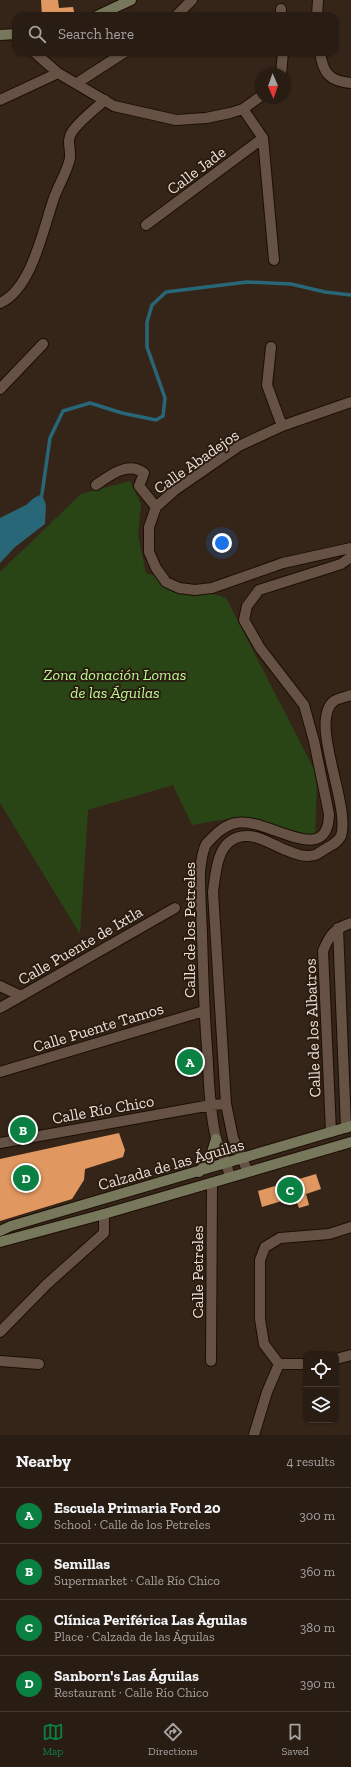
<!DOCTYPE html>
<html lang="en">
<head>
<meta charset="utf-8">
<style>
	body { margin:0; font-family:"Zilla Slab",serif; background:#30251c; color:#f1f3f6 }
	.controls { position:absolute; right:12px; bottom:12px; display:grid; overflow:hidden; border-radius:8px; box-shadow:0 1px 3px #0004 }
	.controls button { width:36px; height:36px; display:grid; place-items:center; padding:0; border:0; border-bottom:1px solid #443a33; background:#281c13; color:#f1f3f6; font:20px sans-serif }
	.compass { position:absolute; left:255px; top:68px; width:36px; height:36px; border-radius:50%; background:#281c13; box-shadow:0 1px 3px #0004; rotate:178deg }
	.you { position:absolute; left:222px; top:543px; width:14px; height:14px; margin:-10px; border:3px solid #fff; border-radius:50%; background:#1a73e8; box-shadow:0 0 0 6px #1a73e833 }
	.badge { display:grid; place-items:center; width:26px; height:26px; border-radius:50%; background:#0b8043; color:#fff; font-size:13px; font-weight:700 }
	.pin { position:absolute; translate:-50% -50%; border:2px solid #fff; box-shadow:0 1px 4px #0006 }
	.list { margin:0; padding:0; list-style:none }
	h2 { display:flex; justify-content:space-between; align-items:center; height:52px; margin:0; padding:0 16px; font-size:17px }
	h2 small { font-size:13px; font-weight:400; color:#a5a1a0 }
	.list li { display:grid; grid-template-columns:26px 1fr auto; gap:12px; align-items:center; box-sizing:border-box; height:56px; padding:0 16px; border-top:1px solid #443a33 }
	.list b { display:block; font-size:15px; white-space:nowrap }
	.list p { margin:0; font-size:13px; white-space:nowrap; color:#a5a1a0 }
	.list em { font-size:13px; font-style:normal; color:#a5a1a0 }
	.icon { flex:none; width:22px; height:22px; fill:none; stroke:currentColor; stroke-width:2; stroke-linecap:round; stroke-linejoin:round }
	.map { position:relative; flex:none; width:351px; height:1435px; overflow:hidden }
	.search { position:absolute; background:#281c13; box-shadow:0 1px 3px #0004; left:12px; right:12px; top:12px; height:44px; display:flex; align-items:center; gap:10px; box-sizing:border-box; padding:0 14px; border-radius:12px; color:#a5a1a0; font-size:15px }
	.sheet { height:276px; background:#281c13 }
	nav { display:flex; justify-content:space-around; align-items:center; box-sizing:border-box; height:56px; border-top:1px solid #443a33; background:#281c13; font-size:11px; color:#a5a1a0 }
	nav a { display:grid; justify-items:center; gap:2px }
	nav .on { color:#0b8043 }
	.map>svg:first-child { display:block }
	.green { fill:#294516 }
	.water { fill:#276777 }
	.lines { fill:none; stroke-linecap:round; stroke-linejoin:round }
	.stream { stroke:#276777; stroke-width:3.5 }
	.building { fill:#e19860 }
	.minor-casing { stroke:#1c0e04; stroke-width:12 }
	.secondary-casing { stroke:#1c0e04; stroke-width:12 }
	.minor { stroke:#655245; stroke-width:10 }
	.secondary { stroke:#77775c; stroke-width:10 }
	.labels { text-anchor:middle; stroke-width:4; stroke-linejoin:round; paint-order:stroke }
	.street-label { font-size:16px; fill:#eadfd7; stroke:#2b1c10 }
	.park-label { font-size:16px; font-style:italic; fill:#b9f995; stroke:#2b1c10 }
</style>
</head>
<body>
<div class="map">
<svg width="351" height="1435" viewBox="0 0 351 1435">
	<rect width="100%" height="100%" fill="#352519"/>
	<path class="green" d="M130,481L141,504L138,535L146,573L226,598L317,775L315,840L226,819L192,825L173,785L88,810L80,934L0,803V572L81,494Z"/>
	<path class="water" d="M42,494L46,505L45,524L15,547L0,563V518L26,505L34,498Z"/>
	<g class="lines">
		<path class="stream" d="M42,494L50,438L63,411L90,403L122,413L156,420L163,416L165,398L147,347V322L152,305L166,292L247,282L291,284L325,292L351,295"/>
	</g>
	<path class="building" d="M41,0H58L59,8L73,7L75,16H42Z
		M119,1133L125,1150L123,1157L85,1169L84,1180L72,1199L0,1221V1159Z
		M316,1174L321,1189L306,1194L309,1205L299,1208L295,1197L262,1207L258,1191Z"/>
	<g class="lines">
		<defs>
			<path id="minor" d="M176,16L192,0
				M281,16V9
				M317,16L318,0
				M34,52L58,73L114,106L176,120L206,118L230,113L243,109L261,96
				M320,52C323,73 329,81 351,83
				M281,74L283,52
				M77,83L125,52
				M0,100L58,73
				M243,109L263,138L274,260
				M146,225L263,138
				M0,303C32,289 43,229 54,198C58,186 68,170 70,158C71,148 66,141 72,132C79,121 95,109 105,100
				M271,347L267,385L282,426
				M0,389L43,344
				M351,402L282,426L239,446L175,490L156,507L149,527V552L156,568L166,582L179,588L195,590L212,588L283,563L351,548
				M96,485C110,475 128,461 144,473L139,486L156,507
				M338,928L346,1128
				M0,986L21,996
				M0,1008L175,908
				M0,1072L204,1011
				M331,1132L323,951C330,934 334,929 351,923
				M0,1143L211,1105L226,1104
				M248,1172L233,1138L226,1104L213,892C216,870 217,837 246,836C258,835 272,844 283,849C293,853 303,858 315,855C318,854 322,851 325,849C332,845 337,843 341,836C351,805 308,721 334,701C338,698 346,697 351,695
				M230,1177C227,1163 220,1151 216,1138C209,1109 209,1077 207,1048C204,1009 203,971 202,933C201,913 200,892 200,872C201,864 202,849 207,843C215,835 224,825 236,823C266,816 328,870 329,814L314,741L304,705L260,648L244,620L247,606L259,590L341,564L351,557
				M0,1332L47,1284L104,1233V1214
				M336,1359L351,1355
				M0,1361L39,1364
				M211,1361L212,1183
				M306,1364H279L264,1344L260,1319V1260L265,1247L280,1238L329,1234L351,1227
				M254,1435L267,1392L279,1364"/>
			<path id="secondary" d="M97,16L131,0
				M0,35L16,34
				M199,1172L210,1159L216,1139
				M0,1231L11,1226L351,1126
				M0,1242L104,1214L351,1142"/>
		</defs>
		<use href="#minor" class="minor-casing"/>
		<use href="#secondary" class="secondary-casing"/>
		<use href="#minor" class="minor"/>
		<use href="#secondary" class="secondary"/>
	</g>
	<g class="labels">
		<g class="street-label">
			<text transform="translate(196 170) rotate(-37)" y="6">Calle Jade</text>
			<text transform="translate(196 461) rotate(-35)" y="6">Calle Abadejos</text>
			<text transform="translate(189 930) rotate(-90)" y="6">Calle de los Petreles</text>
			<text transform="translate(80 945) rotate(-30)" y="6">Calle Puente de Ixtla</text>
			<text transform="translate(98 1027) rotate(-17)" y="6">Calle Puente Tamos</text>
			<text transform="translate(312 1028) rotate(-92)" y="6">Calle de los Albatros</text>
			<text transform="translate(103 1109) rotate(-10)" y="6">Calle Río Chico</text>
			<text transform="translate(171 1164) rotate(-16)" y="6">Calzada de las Águilas</text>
			<text transform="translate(197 1272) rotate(-90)" y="6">Calle Petreles</text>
		</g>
		<g class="park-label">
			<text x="115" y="680">Zona donación Lomas<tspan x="115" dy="18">de las Águilas</tspan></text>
		</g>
	</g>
</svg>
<div class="controls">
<button><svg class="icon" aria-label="locate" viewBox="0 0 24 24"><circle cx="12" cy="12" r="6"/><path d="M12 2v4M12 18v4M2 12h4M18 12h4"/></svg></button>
<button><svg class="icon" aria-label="layers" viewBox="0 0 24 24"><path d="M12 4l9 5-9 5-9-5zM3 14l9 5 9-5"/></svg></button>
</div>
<svg class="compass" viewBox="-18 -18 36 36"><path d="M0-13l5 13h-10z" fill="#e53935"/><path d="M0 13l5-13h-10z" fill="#a5a1a0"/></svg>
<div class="you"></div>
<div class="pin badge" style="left:190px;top:1062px">A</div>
<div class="pin badge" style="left:23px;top:1130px">B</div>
<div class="pin badge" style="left:290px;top:1190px">C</div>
<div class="pin badge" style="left:26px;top:1178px">D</div>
<div class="search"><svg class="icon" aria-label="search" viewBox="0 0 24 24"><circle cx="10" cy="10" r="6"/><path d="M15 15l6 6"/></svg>Search here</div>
</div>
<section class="sheet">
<h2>Nearby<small>4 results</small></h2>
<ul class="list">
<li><span class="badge">A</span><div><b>Escuela Primaria Ford 20</b><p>School · Calle de los Petreles</p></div><em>300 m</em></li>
<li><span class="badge">B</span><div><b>Semillas</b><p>Supermarket · Calle Río Chico</p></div><em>360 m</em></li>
<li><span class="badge">C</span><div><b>Clínica Periférica Las Águilas</b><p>Place · Calzada de las Águilas</p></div><em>380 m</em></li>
<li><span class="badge">D</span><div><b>Sanborn's Las Águilas</b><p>Restaurant · Calle Río Chico</p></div><em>390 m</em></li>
</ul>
</section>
<nav>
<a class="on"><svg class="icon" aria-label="map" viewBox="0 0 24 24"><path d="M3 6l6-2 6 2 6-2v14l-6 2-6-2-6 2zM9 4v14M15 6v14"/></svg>Map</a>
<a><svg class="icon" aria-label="directions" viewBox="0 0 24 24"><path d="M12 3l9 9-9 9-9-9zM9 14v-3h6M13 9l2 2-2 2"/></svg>Directions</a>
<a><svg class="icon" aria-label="saved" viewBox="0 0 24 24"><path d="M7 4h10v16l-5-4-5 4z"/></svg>Saved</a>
</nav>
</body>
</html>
